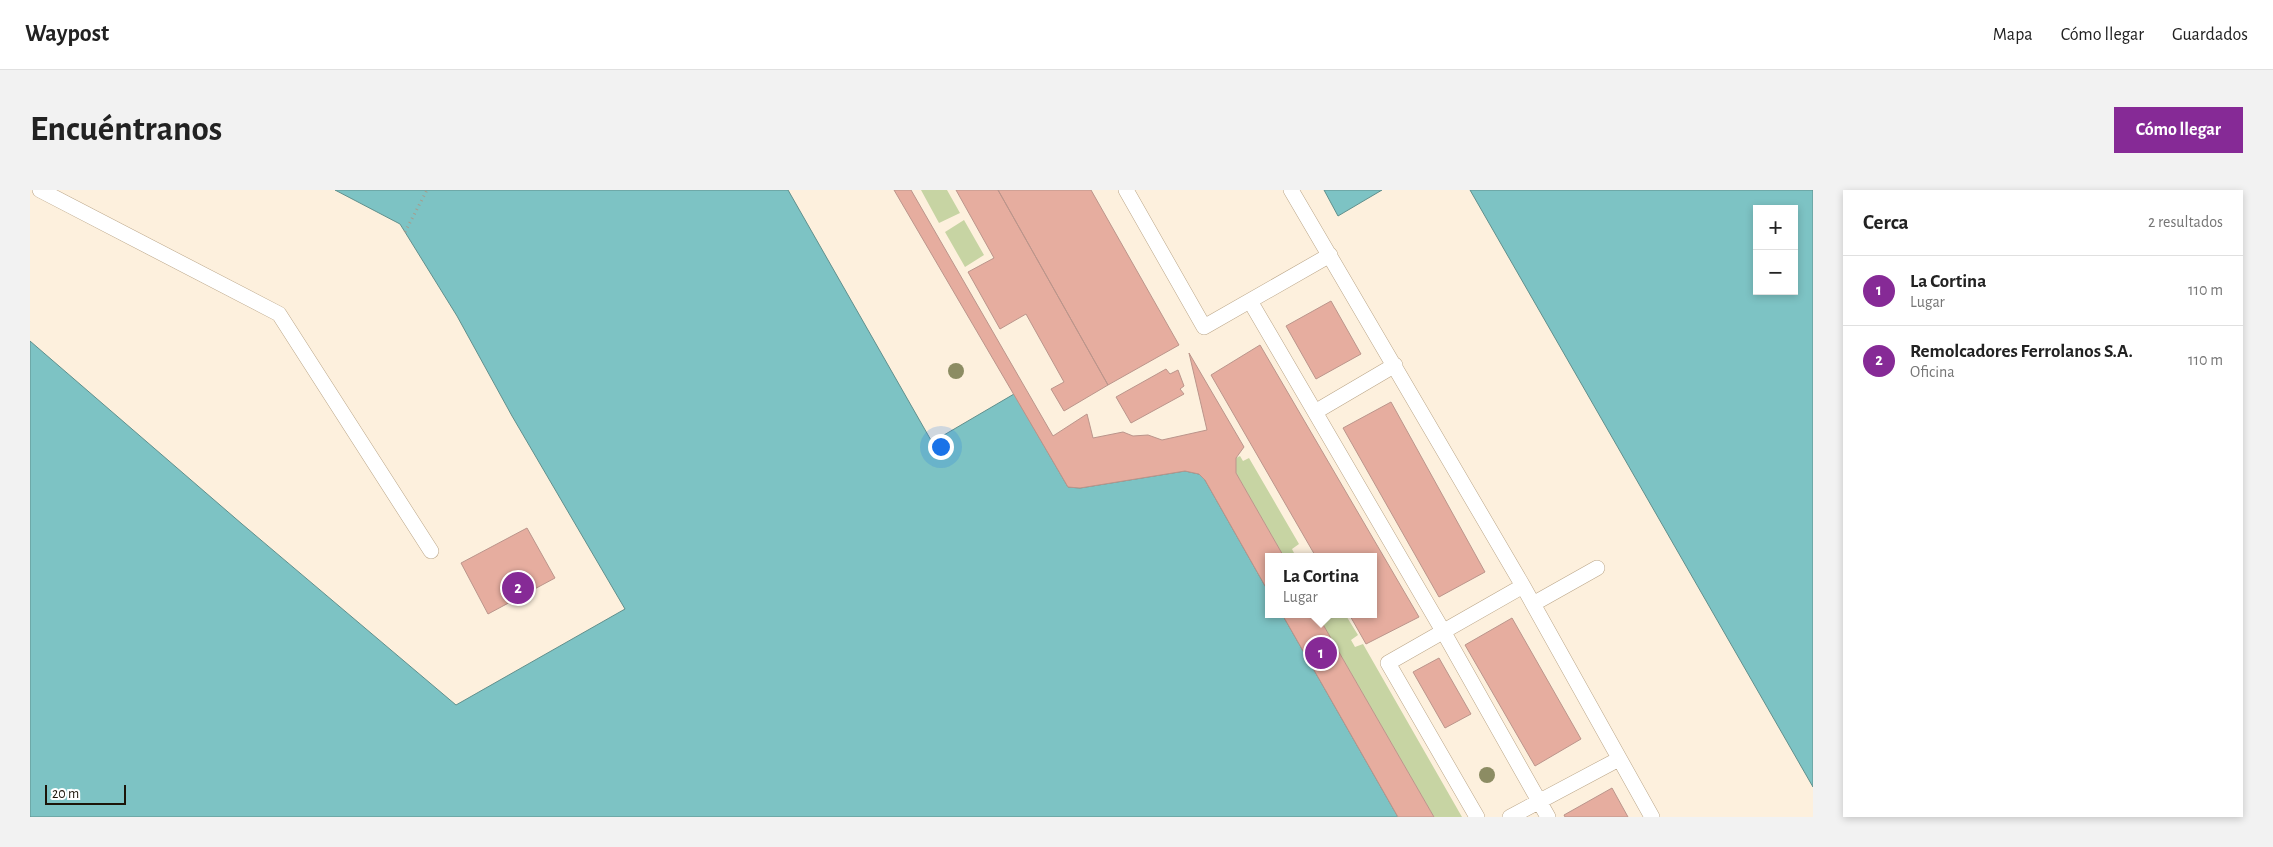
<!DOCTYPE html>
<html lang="es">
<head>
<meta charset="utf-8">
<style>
	body { margin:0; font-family:"Alegreya Sans",sans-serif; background:#f2f2f2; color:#222 }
	.controls { position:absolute; right:15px; top:15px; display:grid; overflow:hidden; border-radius:0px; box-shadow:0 2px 8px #0003 }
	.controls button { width:45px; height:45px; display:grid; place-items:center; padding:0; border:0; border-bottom:1px solid #e0e0e0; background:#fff; color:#222; font:25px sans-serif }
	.scale { position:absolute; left:15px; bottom:12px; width:81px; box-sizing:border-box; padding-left:5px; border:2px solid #1c1509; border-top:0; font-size:14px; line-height:18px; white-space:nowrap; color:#1c1509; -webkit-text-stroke:4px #fff; paint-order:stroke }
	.you { position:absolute; left:910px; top:256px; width:18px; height:18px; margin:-12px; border:4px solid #fff; border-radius:50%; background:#1a73e8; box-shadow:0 0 0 8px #1a73e833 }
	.badge { display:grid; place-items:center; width:32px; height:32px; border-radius:50%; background:#862a96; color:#fff; font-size:16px; font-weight:700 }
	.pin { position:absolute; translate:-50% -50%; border:2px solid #fff; box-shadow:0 1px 5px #0006 }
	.popup { position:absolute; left:1235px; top:363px; width:112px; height:65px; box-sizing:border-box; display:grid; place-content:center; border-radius:0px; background:#fff; filter:drop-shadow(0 1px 4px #0005); font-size:16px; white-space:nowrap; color:#767676 }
	.popup b { font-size:19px; color:#222 }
	.popup::after { content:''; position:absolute; left:50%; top:100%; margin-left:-10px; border:10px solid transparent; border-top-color:#fff }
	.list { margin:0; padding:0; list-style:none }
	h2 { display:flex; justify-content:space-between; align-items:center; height:65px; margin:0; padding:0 20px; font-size:21px }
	h2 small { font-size:16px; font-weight:400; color:#767676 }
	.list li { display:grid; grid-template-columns:32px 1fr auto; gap:15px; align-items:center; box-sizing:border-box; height:70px; padding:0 20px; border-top:1px solid #e0e0e0 }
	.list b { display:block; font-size:19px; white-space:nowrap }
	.list p { margin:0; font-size:16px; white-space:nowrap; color:#767676 }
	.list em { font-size:16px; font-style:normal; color:#767676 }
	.map { position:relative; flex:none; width:1783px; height:627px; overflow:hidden; border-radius:0px }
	header { display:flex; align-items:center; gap:30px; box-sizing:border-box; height:70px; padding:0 25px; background:#fff; border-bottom:1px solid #e0e0e0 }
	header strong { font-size:24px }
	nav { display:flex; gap:28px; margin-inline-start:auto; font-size:18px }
	.intro { display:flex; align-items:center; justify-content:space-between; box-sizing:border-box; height:120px; padding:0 30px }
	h1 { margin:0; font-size:35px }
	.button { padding:12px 22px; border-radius:0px; background:#862a96; color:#fff; font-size:18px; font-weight:700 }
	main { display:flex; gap:30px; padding:0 30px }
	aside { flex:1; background:#fff; border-radius:0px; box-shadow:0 2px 8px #0003 }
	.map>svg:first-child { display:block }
	.green { fill:#c7d4a3 }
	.water { fill:#7dc3c4; stroke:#608f8c; fill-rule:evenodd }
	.building { fill:#e6ad9f; stroke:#bb958b }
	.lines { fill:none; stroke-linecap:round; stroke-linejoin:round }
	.lane-casing { stroke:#baa587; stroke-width:16 }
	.path { stroke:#a79c8c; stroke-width:3; stroke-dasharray:1 4; stroke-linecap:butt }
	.lane { stroke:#fff; stroke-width:15 }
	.tree { fill:#8c8c63 }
</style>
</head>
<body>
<header>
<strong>Waypost</strong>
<nav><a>Mapa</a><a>Cómo llegar</a><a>Guardados</a></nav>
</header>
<div class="intro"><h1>Encuéntranos</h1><a class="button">Cómo llegar</a></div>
<main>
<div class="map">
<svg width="1783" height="627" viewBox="0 0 1783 627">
	<rect width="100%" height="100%" fill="#fdf0dd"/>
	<path class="green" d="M891,0H917L930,23L909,33Z
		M934,30L954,65L935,77L915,42Z
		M1210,266L1213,271L1219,268L1269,354L1262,359L1266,367H1254L1206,283V268Z
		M1287,424H1315L1328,445L1321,450L1325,457L1333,454L1432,627H1404Z"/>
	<path class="water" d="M305,0H758L902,252L984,204L1038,297L1050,298L1155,281L1169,284L1175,290L1238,401V424H1252L1368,627H0V151L212,334L426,515L595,419L482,226L427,126L370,34Z
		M1294,0H1352L1308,26Z
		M1440,0H1783V597ZM1727,19H1764V101H1727Z"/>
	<path class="building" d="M864,0H881L1023,246L1057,224L1063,248L1093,242L1103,246L1118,245L1132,250L1177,240L1159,163L1214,257L1206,268V283L1254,367H1238V401L1175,290L1169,284L1155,281L1050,298L1038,297Z
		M926,0H968L1078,195L1034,221L1021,199L1034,192L996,124L970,139L938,82L964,68Z
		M968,0H1061L1149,155L1078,195Z
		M1301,111L1331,164L1286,189L1256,136Z
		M1230,155L1389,427L1336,454L1319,424H1344V367H1286L1181,185Z
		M1136,179L1140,184L1148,180L1154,196L1150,199L1154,204L1101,233L1086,207Z
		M1361,212L1455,382L1409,407L1313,238Z
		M497,338L525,388L458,424L431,373Z
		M1252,424H1287L1404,627H1368Z
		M1482,428L1551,549L1505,576L1435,455Z
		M1409,468L1441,524L1415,538L1383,482Z
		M1582,598L1598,627H1535L1534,625Z"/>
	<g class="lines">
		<defs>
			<path id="lane" d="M10,0L249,124L401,361
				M1096,0L1174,137L1300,65
				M1261,0L1493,396L1622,627
				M1220,111L1413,441L1518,627
				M1285,222L1365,175
				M1503,414L1567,378
				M1447,627L1358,473L1493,396
				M1480,627L1589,569"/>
		</defs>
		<use href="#lane" class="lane-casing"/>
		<path class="path" d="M375,42L397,0"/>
		<use href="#lane" class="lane"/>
	</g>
	<g class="tree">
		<circle cx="926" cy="181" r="8"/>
		<circle cx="1457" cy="585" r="8"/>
	</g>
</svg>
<div class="controls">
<button>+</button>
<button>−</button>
</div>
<div class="scale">20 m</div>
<div class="you"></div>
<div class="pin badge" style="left:1291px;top:463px">1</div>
<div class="popup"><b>La Cortina</b>Lugar</div>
<div class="pin badge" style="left:488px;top:398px">2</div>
</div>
<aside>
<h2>Cerca<small>2 resultados</small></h2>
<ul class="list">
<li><span class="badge">1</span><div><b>La Cortina</b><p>Lugar</p></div><em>110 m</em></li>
<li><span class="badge">2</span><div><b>Remolcadores Ferrolanos S.A.</b><p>Oficina</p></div><em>110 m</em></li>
</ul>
</aside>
</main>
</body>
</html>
